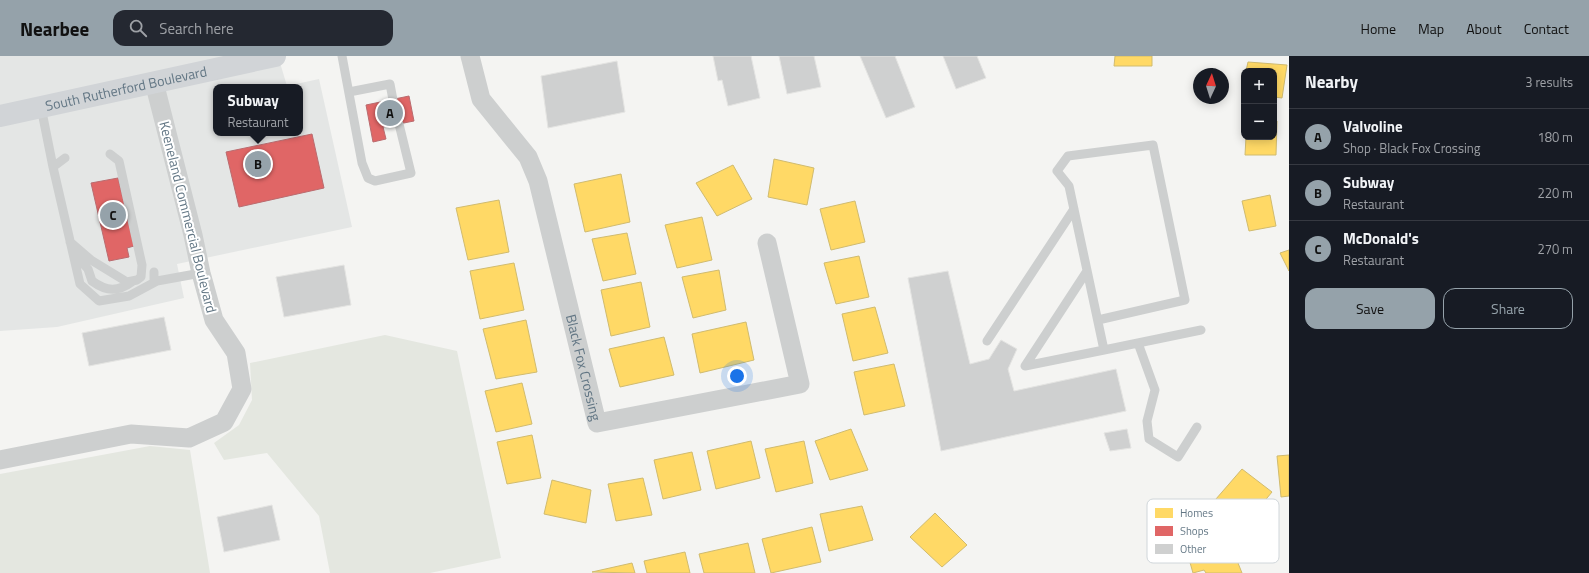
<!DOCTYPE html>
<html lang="en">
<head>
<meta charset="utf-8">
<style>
	body { margin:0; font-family:"Titillium Web",sans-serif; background:#242831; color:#f1f3f6 }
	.controls { position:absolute; right:12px; top:12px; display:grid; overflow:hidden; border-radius:8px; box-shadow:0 2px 10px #0003 }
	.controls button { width:36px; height:36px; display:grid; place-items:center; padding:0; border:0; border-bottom:1px solid #363941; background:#171b24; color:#f1f3f6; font:20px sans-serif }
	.compass { position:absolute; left:1193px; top:12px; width:36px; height:36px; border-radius:50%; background:#171b24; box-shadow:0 2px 10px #0003; rotate:4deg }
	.you { position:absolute; left:737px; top:320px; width:14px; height:14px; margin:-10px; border:3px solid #fff; border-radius:50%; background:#1a73e8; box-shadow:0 0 0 6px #1a73e833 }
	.badge { display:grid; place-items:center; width:26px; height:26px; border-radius:50%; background:#95a2aa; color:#111; font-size:13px; font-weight:700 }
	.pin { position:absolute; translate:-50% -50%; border:2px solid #fff; box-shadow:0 1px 4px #0006 }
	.popup { position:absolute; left:213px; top:28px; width:90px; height:52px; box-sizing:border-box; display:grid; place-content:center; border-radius:8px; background:#171b24; filter:drop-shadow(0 1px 3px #0005); font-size:13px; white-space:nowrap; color:#9ea1a6 }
	.popup b { font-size:15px; color:#f1f3f6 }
	.popup::after { content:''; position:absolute; left:50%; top:100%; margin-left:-8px; border:8px solid transparent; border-top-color:#171b24 }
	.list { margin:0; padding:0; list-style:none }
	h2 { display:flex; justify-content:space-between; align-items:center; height:52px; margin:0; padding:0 16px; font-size:17px }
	h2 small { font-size:13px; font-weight:400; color:#9ea1a6 }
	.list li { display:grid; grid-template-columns:26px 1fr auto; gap:12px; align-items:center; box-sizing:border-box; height:56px; padding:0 16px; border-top:1px solid #363941 }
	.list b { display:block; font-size:15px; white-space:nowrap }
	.list p { margin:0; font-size:13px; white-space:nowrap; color:#9ea1a6 }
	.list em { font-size:13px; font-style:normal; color:#9ea1a6 }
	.actions { display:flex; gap:8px; padding:12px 16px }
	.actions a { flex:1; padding:9px 0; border:1px solid #95a2aa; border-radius:12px; text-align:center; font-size:14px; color:#95a2aa }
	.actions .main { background:#95a2aa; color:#111 }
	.icon { flex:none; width:22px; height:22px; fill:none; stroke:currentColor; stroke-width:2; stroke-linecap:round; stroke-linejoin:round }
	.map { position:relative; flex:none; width:1289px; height:517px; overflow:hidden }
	header { display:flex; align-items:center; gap:24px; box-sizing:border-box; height:56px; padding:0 20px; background:#95a2aa; color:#111 }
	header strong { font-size:19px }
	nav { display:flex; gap:22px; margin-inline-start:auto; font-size:14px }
	.search { width:280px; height:36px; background:#242831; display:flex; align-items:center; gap:10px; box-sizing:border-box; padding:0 14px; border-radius:12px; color:#9ea1a6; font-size:15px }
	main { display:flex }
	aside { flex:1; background:#171b24 }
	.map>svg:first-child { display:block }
	.built { fill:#e4e6e5; fill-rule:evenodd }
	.green { fill:#e4e7e0 }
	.homes { fill:#ffd966; stroke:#d0bb6f }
	.shops { fill:#e06666; stroke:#ba6b6f }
	.building { fill:#cfd0d0; stroke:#e4e4e2 }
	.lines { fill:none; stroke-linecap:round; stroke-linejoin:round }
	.lane { stroke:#cdcfcf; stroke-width:9 }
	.street { stroke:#cdcfcf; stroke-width:19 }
	.highway { stroke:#d1d4d7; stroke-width:22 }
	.labels { text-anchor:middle; stroke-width:4; stroke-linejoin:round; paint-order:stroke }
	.street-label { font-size:14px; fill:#627684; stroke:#fff }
	.key { fill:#fff; stroke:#d0d6da; stroke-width:1 }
	.key-label { font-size:11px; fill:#627684 }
</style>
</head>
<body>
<header>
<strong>Nearbee</strong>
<div class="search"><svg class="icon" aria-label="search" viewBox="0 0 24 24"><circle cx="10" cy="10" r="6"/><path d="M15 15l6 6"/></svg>Search here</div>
<nav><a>Home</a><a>Map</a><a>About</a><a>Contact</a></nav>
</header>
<main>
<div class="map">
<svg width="1289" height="517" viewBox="0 0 1289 517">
	<rect width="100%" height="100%" fill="#f4f4f2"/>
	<path class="built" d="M0,0H278L287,30L319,23L352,171L177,208L184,242L57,271L0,275ZM216,31H300V77H216Z"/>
	<path class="green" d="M385,279L457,295L501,502L430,517H330L319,460L267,397L224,404L214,387L239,369L252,344L250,307Z
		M150,390L190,394L210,517H0V418Z"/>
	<path class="homes" d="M1115,0H1152V10H1114Z
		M1248,6L1287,9L1282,42L1274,41V15H1246Z
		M1274,65H1277L1276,99H1245L1246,81H1274Z
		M774,103L814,112L807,149L768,141Z
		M733,109L752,143L717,160L696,127Z
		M621,118L630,166L585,176L574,128Z
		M1270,139L1276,170L1249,175L1242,145Z
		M499,144L509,196L468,204L456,152Z
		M855,145L865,186L831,194L820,153Z
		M702,161L712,204L677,212L665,169Z
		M627,177L636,218L603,225L592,183Z
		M1289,194V215L1280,197Z
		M859,200L869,241L836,248L824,207Z
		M514,207L524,254L480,263L470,215Z
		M719,214L726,254L693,262L682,221Z
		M641,226L650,271L611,280L601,234Z
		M875,251L888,297L853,305L842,258Z
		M526,264L537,316L496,323L483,273Z
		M746,266L754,304L700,317L692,278Z
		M664,281L674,319L620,331L609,293Z
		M894,308L905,350L864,359L854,316Z
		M522,327L532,368L496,376L485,335Z
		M851,373L868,414L830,424L815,385Z
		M532,379L541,422L507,428L497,386Z
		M751,385L760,422L716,433L707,395Z
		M804,385L813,427L776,436L765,393Z
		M692,396L701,434L663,443L654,404Z
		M1289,399V440L1281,441L1277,400Z
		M1242,413L1272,436L1238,477L1209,451Z
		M643,422L652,459L616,465L608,428Z
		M552,424L591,434L586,467L544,458Z
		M862,450L873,484L829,495L820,458Z
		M935,457L967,489L942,511L910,481Z
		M812,471L821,506L771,517L762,483Z
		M748,487L755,517H704L699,498Z
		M1243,488L1248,503L1238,507L1242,517H1206L1204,514L1193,517L1189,503Z
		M685,496L690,517H647L644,505Z
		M632,507L635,517L592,516Z"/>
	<path class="shops" d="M409,40L414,65L383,71L386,83L373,86L366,49Z
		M312,78L324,132L239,151L226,96Z
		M118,122L134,190L127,192L129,201L109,205L91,127Z"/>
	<path class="building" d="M713,0H751L760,42L728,50L722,24L718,25Z
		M779,0H814L821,31L787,38Z
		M860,0H895L915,51L886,62Z
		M943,0H977L986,22L956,33Z
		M617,5L625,56L548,72L541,20Z
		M344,209L351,249L284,261L276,221Z
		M948,215L970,308L989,303L1001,284L1017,293L1008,313L1014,335L1116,313L1126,355L941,395L908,222Z
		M164,261L171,294L89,310L82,277Z
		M1127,373L1131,392L1110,395L1104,377Z
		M272,449L280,484L224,496L217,461Z"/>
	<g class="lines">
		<path class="lane" d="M342,0L362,107L368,122L375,125L411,117L399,68
			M349,36L390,28L393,44
			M41,51L53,111L80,228L99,245L129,240L157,225L201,217
			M53,111L65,102
			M70,186L91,204L127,226L137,224L141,221L142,209L119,105L110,98
			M73,197L88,213L92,225C107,236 118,236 133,225
			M1087,215L1025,310L1104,294L1069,130L1057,115L1068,100L1153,89L1185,244L1098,264
			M154,226V216
			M987,285L1074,153
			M1138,287L1155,334L1147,365L1149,383L1178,401L1197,371
			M1104,294L1201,274"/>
		<g class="street">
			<path id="s1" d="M470,0L481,43L528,101L538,125L597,367L800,328L767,187"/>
			<path d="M0,404L131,378L189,382L224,366L242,333L236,297L214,264L201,217L193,179L154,26"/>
		</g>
		<path class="highway" id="s2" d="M0,60L275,0"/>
	</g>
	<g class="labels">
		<g class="street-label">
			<text dy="5" stroke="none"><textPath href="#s2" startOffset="129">South Rutherford Boulevard</textPath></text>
			<text transform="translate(188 161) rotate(76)" y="5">Keeneland Commercial Boulevard</text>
			<text dy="5" stroke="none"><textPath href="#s1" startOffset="337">Black Fox Crossing</textPath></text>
		</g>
	</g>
	<rect x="1147" y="443" width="132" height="64" rx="6" class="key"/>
	<rect x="1155" y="452" width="18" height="10" fill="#ffd966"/>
	<rect x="1155" y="470" width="18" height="10" fill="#e06666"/>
	<rect x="1155" y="488" width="18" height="10" fill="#cfd0d0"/>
	<g class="key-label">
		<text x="1180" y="461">Homes</text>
		<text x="1180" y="479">Shops</text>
		<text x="1180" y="497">Other</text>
	</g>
</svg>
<div class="controls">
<button>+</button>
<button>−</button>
</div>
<svg class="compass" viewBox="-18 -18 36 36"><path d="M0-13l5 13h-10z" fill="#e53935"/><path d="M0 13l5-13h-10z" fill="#9ea1a6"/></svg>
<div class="you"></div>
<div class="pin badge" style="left:390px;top:57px">A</div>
<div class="pin badge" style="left:258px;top:108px">B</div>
<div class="popup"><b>Subway</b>Restaurant</div>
<div class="pin badge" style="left:113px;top:159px">C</div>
</div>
<aside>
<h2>Nearby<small>3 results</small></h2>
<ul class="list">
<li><span class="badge">A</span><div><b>Valvoline</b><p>Shop · Black Fox Crossing</p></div><em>180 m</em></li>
<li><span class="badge">B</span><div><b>Subway</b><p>Restaurant</p></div><em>220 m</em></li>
<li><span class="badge">C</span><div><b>McDonald's</b><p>Restaurant</p></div><em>270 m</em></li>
</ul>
<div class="actions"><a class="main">Save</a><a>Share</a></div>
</aside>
</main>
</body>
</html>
